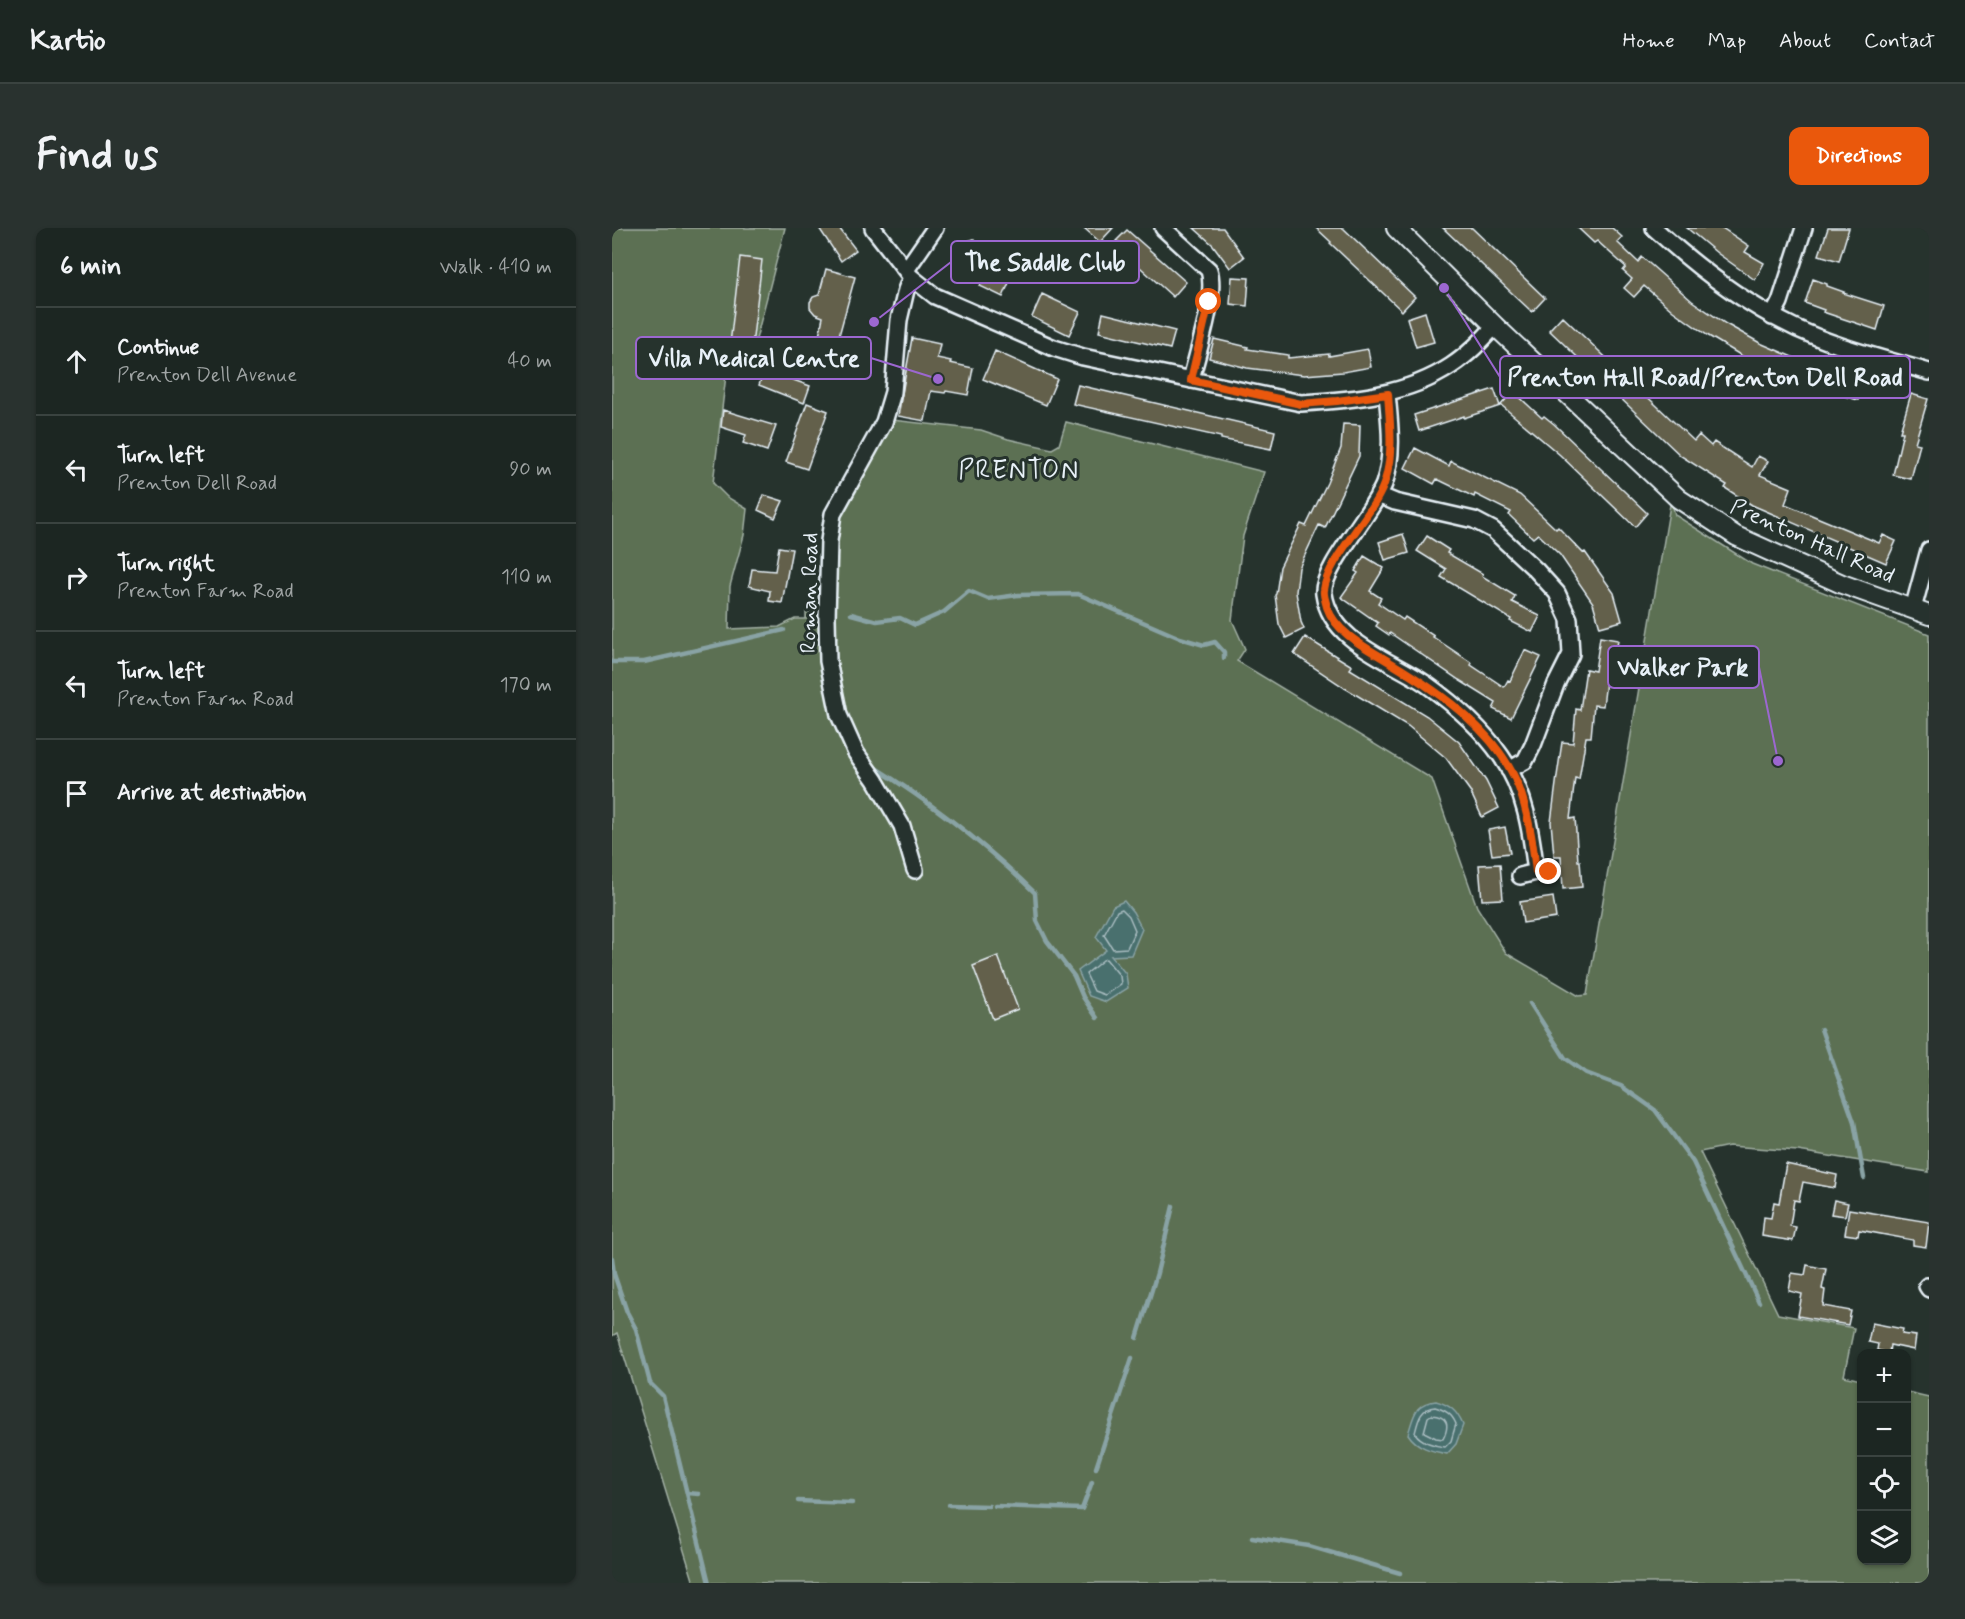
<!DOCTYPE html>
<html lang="en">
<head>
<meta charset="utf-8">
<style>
	body { margin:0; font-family:Mynerve,sans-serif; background:#29322f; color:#f1f3f6 }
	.controls { position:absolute; right:18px; bottom:18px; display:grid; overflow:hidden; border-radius:12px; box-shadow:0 2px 4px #0004 }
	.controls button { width:54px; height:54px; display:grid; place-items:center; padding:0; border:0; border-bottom:2px solid #3a4340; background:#1c2622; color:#f1f3f6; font:30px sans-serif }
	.stop { position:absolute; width:18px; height:18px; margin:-14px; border:4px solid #ea580c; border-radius:50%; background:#fff }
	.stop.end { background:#ea580c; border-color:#fff; box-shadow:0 2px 6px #0008 }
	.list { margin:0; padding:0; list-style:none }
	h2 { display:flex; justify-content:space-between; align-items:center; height:78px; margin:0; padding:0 24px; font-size:26px }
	h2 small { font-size:20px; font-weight:400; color:#a0a5a5 }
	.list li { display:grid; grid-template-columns:39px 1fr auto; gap:18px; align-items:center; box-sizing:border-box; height:108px; padding:0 24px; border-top:2px solid #3a4340 }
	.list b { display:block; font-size:22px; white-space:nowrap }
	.list p { margin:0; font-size:20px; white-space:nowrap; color:#a0a5a5 }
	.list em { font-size:20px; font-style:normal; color:#a0a5a5 }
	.icon { flex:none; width:33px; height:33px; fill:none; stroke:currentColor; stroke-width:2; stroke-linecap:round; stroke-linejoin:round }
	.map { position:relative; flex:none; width:1317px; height:1355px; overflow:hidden; border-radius:12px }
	header { display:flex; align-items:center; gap:36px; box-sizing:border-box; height:84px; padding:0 30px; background:#1c2622; border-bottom:2px solid #3a4340 }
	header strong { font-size:28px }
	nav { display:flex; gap:33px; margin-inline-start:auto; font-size:21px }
	.intro { display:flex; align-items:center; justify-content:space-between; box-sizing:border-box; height:144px; padding:0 36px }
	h1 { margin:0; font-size:42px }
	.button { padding:15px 27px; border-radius:12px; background:#ea580c; color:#fff; font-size:21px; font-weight:700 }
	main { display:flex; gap:36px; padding:0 36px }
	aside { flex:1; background:#1c2622; border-radius:12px; box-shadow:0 2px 4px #0004 }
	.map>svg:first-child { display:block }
	.green { fill:#5c6f52; stroke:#a2b0a5; stroke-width:1.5 }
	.water { fill:#4a6f6e; stroke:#89a3a5; stroke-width:1.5 }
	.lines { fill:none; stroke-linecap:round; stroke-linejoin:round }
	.shore { stroke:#a9bdc1; stroke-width:1.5 }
	.stream { stroke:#89a3a5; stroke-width:4.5 }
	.building { fill:#63614c; stroke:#e8f1f8; stroke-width:1.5 }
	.minor-casing { stroke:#e8f1f8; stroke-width:20 }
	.tertiary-casing { stroke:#e8f1f8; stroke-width:22 }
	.minor { stroke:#26332d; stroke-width:15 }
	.tertiary { stroke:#26332d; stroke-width:18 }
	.route { stroke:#ea580c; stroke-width:8 }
	.labels { text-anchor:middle; stroke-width:6; stroke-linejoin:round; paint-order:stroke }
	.street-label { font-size:22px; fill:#e8f1f8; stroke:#26332d }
	.quarter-label { font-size:26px; letter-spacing:1.5px; fill:#e8f1f8; stroke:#26332d }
	.leader { fill:none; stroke:#9c67d0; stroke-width:2 }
	.callout-dot { fill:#9c67d0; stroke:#26332d; stroke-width:2 }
	.callout { fill:#26332d; stroke:#9c67d0; stroke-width:2 }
	.callout-label { font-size:24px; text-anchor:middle; font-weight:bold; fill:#e8f1f8 }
</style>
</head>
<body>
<header>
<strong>Kartio</strong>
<nav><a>Home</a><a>Map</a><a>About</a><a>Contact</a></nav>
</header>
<div class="intro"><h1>Find us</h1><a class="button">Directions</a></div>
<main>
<aside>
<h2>6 min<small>Walk · 410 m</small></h2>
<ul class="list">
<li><svg class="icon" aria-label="ahead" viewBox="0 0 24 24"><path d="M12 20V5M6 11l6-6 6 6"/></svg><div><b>Continue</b><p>Prenton Dell Avenue</p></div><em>40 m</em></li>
<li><svg class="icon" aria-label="left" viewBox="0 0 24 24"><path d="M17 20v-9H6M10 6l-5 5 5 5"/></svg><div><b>Turn left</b><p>Prenton Dell Road</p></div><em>90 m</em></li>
<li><svg class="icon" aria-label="right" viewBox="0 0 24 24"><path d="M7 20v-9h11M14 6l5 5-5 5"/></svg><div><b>Turn right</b><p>Prenton Farm Road</p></div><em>110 m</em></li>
<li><svg class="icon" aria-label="left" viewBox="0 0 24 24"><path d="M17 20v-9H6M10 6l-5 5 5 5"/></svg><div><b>Turn left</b><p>Prenton Farm Road</p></div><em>170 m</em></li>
<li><svg class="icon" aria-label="arrive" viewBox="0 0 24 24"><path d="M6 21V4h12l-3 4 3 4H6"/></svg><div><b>Arrive at destination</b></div></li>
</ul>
</aside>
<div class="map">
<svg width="1317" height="1355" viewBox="0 0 1317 1355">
	<rect width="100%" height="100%" fill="#26332d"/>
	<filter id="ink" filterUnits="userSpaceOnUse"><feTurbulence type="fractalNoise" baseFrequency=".0167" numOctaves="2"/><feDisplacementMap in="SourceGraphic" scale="12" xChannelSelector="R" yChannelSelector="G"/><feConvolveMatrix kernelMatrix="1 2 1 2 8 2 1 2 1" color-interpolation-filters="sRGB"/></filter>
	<g filter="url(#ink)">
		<path class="green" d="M0,0H173L137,138L115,139L101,255L115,269L135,281L132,307L118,358L117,401L167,399L183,391H194V384L212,385L213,413L225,409L221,405L224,290L280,192L369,202L396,211L440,221L447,217L454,194L652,244L631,308L620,392L633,421L625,433L820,551L865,679L894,725L967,768L975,767L1059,271L1063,287L1140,336L1317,406V944L1186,923L1117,918L1088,924L1166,1086L1242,1100L1232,1148L1249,1152L1250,1332H1294L1295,1164L1317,1169V1355H82L5,1105L0,1108Z"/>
		<path class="water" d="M512,673L521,684L530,701L519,727L499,728L514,746L516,760L494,774L477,768L466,743L494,722L484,709L501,678Z
			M824,1173C838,1177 845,1183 851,1197L844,1216L835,1226C820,1223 805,1220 796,1206C802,1188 802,1175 824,1173Z"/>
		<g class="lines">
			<path class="shore" d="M510,681L517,688L523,702L515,720L501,721L492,707L505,683Z
				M494,731L508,748L509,756L493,767L482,763L474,746L491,732Z
				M823,1179C833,1182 840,1186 844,1196L839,1213L833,1219C823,1218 809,1214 803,1205C806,1193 808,1180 823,1179Z
				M819,1187C836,1188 838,1197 831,1211L824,1210L812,1204L816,1189Z"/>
			<path class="stream" d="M239,386L265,393L288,390L303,397L332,384L357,363L376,371L406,367L466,366L568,410L592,417L603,414L612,424V430
				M0,434H32L172,402
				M259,537C320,575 372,615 423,665L425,693L435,713L462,748L471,769L485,790
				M918,775L953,830L974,845L1009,858L1043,882L1081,934L1147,1074
				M1209,801L1242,894L1252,950
				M0,1030L2,1046L15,1084L24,1101L38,1155L51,1168L97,1355
				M525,1110L545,1045L561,978
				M484,1240L520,1130
				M75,1265L87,1266
				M186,1273L240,1275
				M337,1277L377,1278
				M383,1278L470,1281L480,1254
				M640,1309L697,1318L788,1345"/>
		</g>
		<path class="building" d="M207,0H227L244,22L229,33Z
			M472,0H501L488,14Z
			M582,0H611L632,29L618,40L601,17Z
			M704,0H731L803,69L790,83L718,15L719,14Z
			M831,0H860L933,70L920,84Z
			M966,0H1000L1010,9L1005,14L1026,34L1030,29L1080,73L1114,96L1148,115L1185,131L1251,153L1246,172L1218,164L1140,134L1095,107L1061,83L1032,58L1022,69L1012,60L1020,51L1011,43L1014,39L985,13L982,15Z
			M1075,0H1110L1137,18L1133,24L1152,35L1143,52L1105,25Z
			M1216,0H1237L1227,33L1207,27Z
			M515,2L574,54L561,69L508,21L509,15L504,13Z
			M362,11L369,35L350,41L343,17Z
			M128,29L150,32L140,118L118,116Z
			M376,40L399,50L391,69L368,58Z
			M214,41L243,49L223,122L233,123L227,147L200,142L211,89L203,86L198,80V74L201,69L207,67Z
			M620,49L637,50L635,78L618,76Z
			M1201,51L1215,56V58L1232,64L1231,65L1272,78L1265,102L1211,84L1212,82L1193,75Z
			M430,66L468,84L457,107L420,89Z
			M813,84L822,114L804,119L795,90Z
			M491,85L563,103L558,121L487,104Z
			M950,88L1082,213L1087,207L1099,218L1102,214L1140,239L1146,228L1156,233L1148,247L1179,260L1173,276L1267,315L1271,307L1284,313L1274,335L1140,277L1113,260L1115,257L1069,228L937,102Z
			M300,110L328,116L325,130L339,133L338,135L361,140L356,167L334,163L333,165L319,163L313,193L286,188Z
			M602,111L636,119L635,121L676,127V130L717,126V128L756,121L759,139L731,144L692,147L635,140L597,130Z
			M383,123L445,151L434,177L371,151Z
			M162,145L198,158L192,175L147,157L151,146L160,149Z
			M466,157L663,203L659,221L609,211V209L461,176Z
			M882,161L888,178L852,190V188L807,203L802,187Z
			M901,163L930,190L932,188L942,196L1035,285L1023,299L948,227L889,177Z
			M1299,166L1316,171L1303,215L1308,216L1299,251L1281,247L1291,204H1288Z
			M195,175L216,183L195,241L174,234Z
			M111,182L164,198L155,223L131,215L134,207L109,199Z
			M731,196L748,197L747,228L713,300L707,297L687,340L684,364L689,394L692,401L674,410L667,396L663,367L664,366L668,339L689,296L694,298L715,255L729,220Z
			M803,220L837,238L839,233L908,267L944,301L946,299L971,325L973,324L1002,365L1010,393L988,399L981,375L948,327L926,306L921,310L897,287L899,284L863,266L862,269L825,251L822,256L793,240Z
			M152,267L171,273L163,290L146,282Z
			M791,306L797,325L773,332L767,314Z
			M815,308L837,322L835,325L871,346L870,348L903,368L900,374L928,388L920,404L898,393L899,391L829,349L834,341L805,323Z
			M167,319L180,321L170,375L157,373L158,363L137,358L140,341L163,343Z
			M752,328L772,340L758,363L769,370L766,375L791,392L793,389L822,408L821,409L860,435L859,437L892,459L896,452L898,453L913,422L929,429L899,490L881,481L884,475L847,452L778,405L777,407L764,398L766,395L729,369L746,345L743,343Z
			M693,409L740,438L738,441L815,488L847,514L874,553L887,580L870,589L858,563L834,530L796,498L733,460L682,426Z
			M988,409L1006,412L1002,438L996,437L991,478L982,477L979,509H974L967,551L963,550L958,591L963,590L966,633H968L970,659L951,661L949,628H942L939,594L945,548L950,514L961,515L964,481L968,482L974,441L983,443Z
			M893,599L898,625L880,627L876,602Z
			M888,636L891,671L870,672L867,637Z
			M941,669L944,690L911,695L908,674Z
			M386,728L406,781L381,791L361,738Z
			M1174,936L1225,947L1223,960L1191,954L1187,973L1182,972L1178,998L1184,999L1181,1013L1150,1008L1152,989L1159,990L1162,974L1167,975Z
			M1222,972L1236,975L1233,988L1219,986Z
			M1237,981L1317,994L1314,1019L1301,1017V1012L1247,1002L1246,1008L1233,1006Z
			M1195,1037L1214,1041L1210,1061L1213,1062L1211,1078L1239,1083L1236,1097L1186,1088L1190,1066L1177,1063L1180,1045L1193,1047Z
			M1260,1095L1291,1101L1290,1106L1304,1108L1302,1122L1278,1117L1277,1125L1265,1122L1266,1116L1256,1114Z"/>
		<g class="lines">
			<defs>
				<path id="minor" d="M261,0L299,49L323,68L442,120L471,129L689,175C741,172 795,167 839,138C856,127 870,112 883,98
					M551,0L597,42C605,68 585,125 579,152
					M1042,0C1091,45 1145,86 1207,110C1242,124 1280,133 1317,144
					M294,42L323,0
					M299,49L294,62L287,92L281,164L272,194L221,286L217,313L215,390L216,433L227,487L244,525L263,552L290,598L303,642
					M1160,89L1168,74L1192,0
					M775,166C778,196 782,227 772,256C762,283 708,342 712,366C719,414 779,432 814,456C842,476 869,499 889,528C913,562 919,603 924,644
					M766,267L783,274L862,292L881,302L924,342L945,365L957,391L959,426L944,456L921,517L913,533L897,542
					M1301,381L1317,322
					M908,648L924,644H937
					M1315,1058L1317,1061"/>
				<path id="tertiary" d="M784,0L883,98L1067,271L1124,308L1230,356L1317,387"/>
			</defs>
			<use href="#minor" class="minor-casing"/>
			<use href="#tertiary" class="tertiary-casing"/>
			<use href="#minor" class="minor"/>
			<use href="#tertiary" class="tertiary"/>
		</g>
	</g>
	<g class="lines" filter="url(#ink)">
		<path class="route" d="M597,74L579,152L689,176L725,173L776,166C778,196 782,227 772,256C760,289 716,330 712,362C711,367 714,374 715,379C724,406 757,421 779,435C827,464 886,504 907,560C917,587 921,615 924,644H937"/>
	</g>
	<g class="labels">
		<g class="street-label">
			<text transform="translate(1201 312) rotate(24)" y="8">Prenton Hall Road</text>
			<text transform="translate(196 365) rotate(-89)" y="8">Roman Road</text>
		</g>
		<g class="quarter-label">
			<text x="407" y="250">PRENTON</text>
		</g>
	</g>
	<path class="leader" d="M262 94L339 34M326 151L259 130M832 60L888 149M1166 533L1147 439"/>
	<g class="callout-dot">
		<circle cx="262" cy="94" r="6"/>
		<circle cx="326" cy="151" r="6"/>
		<circle cx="832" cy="60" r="6"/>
		<circle cx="1166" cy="533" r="6"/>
	</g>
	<g class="callout">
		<rect x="339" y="13" width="188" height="42" rx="6"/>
		<rect x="24" y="109" width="235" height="42" rx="6"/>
		<rect x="888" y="128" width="410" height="42" rx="6"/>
		<rect x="996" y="418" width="151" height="42" rx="6"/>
	</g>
	<g class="callout-label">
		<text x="433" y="42">The Saddle Club</text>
		<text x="142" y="138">Villa Medical Centre</text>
		<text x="1093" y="157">Prenton Hall Road/Prenton Dell Road</text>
		<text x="1071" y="447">Walker Park</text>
	</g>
</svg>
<div class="controls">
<button>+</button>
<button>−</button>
<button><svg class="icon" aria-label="locate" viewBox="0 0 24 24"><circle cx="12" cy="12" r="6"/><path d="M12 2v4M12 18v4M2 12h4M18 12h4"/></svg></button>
<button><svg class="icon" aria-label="layers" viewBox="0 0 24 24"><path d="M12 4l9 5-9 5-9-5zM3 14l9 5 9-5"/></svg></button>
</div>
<div class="stop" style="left:597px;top:74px"></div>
<div class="stop end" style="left:937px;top:644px"></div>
</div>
</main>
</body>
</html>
